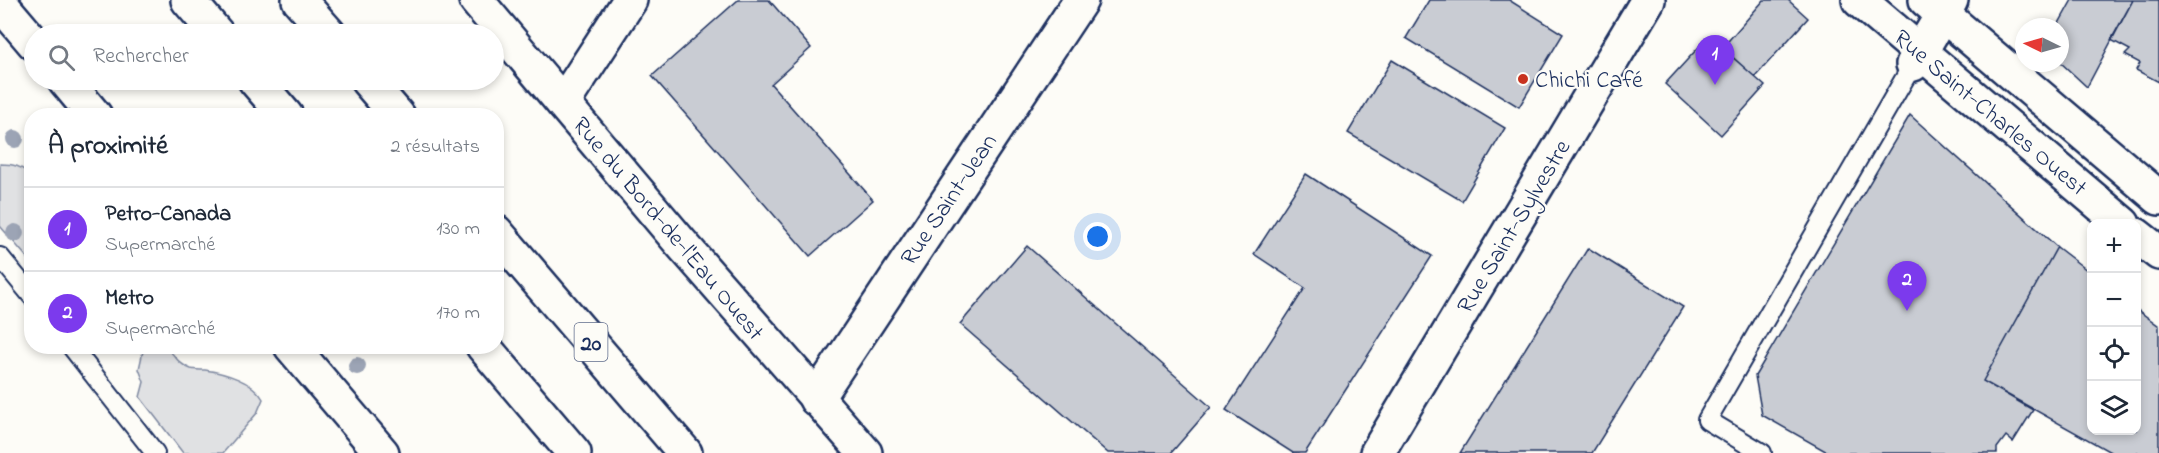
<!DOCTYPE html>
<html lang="fr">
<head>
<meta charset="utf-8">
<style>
	body { margin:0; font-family:"Indie Flower",sans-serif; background:#f2f2f3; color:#1f2937 }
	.controls { position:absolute; right:18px; bottom:18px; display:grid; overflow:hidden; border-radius:12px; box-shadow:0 3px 9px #0003 }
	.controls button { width:54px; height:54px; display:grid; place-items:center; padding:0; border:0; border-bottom:2px solid #e0e1e3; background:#fff; color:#1f2937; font:30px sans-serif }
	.compass { position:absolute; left:2015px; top:18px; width:54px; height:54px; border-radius:50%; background:#fff; box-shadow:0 3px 9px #0003; rotate:275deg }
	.you { position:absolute; left:1098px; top:237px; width:21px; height:21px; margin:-15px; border:4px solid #fff; border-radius:50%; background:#1a73e8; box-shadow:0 0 0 9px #1a73e833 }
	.badge { display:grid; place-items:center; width:39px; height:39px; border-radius:50%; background:#7c3aed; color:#fff; font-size:20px; font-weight:700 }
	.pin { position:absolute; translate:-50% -50px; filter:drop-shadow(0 2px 3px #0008) }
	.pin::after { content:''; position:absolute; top:32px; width:21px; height:18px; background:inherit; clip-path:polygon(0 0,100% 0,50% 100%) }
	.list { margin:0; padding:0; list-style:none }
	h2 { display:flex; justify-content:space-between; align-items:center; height:78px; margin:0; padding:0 24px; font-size:26px }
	h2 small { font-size:20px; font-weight:400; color:#747a83 }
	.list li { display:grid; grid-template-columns:39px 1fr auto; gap:18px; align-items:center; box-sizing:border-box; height:84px; padding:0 24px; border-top:2px solid #e0e1e3 }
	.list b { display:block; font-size:22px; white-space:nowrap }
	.list p { margin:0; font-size:20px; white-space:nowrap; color:#747a83 }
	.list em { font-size:20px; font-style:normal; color:#747a83 }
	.icon { flex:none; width:33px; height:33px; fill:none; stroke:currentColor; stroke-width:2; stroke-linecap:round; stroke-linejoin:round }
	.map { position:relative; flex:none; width:2159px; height:453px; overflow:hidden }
	.search { position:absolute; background:#fff; box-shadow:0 3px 9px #0003; left:24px; top:24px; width:480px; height:66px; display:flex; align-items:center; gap:15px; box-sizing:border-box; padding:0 21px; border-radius:33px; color:#747a83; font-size:22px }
	.panel { position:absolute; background:#fff; box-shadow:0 3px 9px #0003; left:24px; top:108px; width:480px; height:246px; border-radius:24px }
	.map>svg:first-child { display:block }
	.green { fill:#e0e1e3; stroke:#7e88a0; stroke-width:1.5 }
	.building { fill:#c9ccd3; stroke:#1b2f5e; stroke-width:1.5 }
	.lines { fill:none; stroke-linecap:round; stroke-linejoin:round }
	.lane-casing { stroke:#1b2f5e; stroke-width:22 }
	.street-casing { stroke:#1b2f5e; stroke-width:38 }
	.secondary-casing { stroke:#1b2f5e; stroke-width:38 }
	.highway-casing { stroke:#1b2f5e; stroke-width:38 }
	.lane { stroke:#fdfcf7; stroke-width:18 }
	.street { stroke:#fdfcf7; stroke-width:33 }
	.secondary { stroke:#fdfcf7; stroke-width:33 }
	.highway { stroke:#fdfcf7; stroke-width:33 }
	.tree { fill:#9ca4b5 }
	.poi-dot { fill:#c8321e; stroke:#fdfcf7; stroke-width:2 }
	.labels { text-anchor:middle; stroke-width:4.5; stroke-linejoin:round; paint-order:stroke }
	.shield { fill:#fdfcf7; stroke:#5f6c8c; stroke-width:1.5 }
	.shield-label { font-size:22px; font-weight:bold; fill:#1b2f5e }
	.poi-label { font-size:24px; fill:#1b2f5e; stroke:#fdfcf7; text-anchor:start }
	.street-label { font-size:24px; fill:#1b2f5e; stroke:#fdfcf7 }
</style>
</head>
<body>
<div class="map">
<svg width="2159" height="453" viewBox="0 0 2159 453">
	<rect width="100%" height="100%" fill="#fdfcf7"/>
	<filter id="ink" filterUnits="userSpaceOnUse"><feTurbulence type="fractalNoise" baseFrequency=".0167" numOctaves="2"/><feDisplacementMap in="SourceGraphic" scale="12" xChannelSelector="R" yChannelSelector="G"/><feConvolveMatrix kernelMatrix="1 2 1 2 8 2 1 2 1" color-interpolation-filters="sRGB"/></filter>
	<g filter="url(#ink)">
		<path class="green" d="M0,164C13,164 22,166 31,176V262L0,226Z
			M147,346C180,346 168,360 191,369C196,370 200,370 205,370C225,373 253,381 263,399L257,413L223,453H183L140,397L144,382L139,369L143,351Z"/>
		<path class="building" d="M738,0H769L811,48L771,84L873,200L810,256L652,76Z
			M1429,0H1509L1563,34L1519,107L1406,38Z
			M1764,0H1788L1808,18L1755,77L1722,48Z
			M2072,0H2133L2087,87L2060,62V27H2057Z
			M2133,0H2159V82L2136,70L2140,63L2125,55L2130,50L2111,40Z
			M1709,36L1765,86L1721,135L1665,84Z
			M1392,60L1505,128L1462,201L1348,133Z
			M1910,115L2057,247L1983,381L2033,410L2013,442L2006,436L1997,448V453H1829L1762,415L1755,376Z
			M1306,174L1432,256L1305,453H1293L1226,410L1305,288L1254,254Z
			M1027,246L1211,407L1171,453H1108L960,324Z
			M2057,247L2092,274V430H2136V309L2159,326V453H2112L1983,381Z
			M1588,248L1683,307L1592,453H1460Z"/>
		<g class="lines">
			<defs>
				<path id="lane" d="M0,257L32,296
					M71,346L155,453
					M1762,453L1707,420L1913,64"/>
				<path id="street" d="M0,3L34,43
					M1913,64L1951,0
					M65,80L95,116
					M563,103L630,0
					M291,346L382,453
					M816,399L1081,0
					M1377,453L1648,0"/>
				<path id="secondary" d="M476,0L680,242L865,453
					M1859,0L2123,224
					M1926,0L2159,198
					M2136,235L2159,253"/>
				<path id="highway" d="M188,0L217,34
					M299,0L329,34
					M255,80L286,116
					M367,80L398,116
					M496,232L685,453
					M483,346L574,453"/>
			</defs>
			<use href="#lane" class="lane-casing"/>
			<use href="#street" class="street-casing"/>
			<use href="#secondary" class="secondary-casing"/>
			<use href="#highway" class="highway-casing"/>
			<use href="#lane" class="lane"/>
			<use href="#street" class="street"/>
			<use href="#secondary" class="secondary"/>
			<use href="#highway" class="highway"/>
		</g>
		<g class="tree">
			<circle cx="15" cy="139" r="9"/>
			<circle cx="15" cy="233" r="9"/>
			<circle cx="357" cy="366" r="9"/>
		</g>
	</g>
	<circle class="poi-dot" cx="1523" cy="79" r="6"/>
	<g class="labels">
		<rect class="shield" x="574.5" y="323" width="33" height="38" rx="4.5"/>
		<g class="shield-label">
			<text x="591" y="350">20</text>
		</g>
		<g class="poi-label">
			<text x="1535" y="87">Chichi Café</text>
		</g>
		<g class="street-label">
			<text transform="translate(1991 112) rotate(40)" y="8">Rue Saint-Charles Ouest</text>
			<text transform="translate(948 199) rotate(-56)" y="8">Rue Saint-Jean</text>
			<text transform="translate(1513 226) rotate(-59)" y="8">Rue Saint-Sylvestre</text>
			<text transform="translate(669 228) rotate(50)" y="8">Rue du Bord-de-l'Eau Ouest</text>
		</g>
	</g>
</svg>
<div class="controls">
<button>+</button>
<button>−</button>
<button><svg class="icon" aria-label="locate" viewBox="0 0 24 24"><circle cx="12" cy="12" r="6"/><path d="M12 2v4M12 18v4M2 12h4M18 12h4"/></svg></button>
<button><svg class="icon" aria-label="layers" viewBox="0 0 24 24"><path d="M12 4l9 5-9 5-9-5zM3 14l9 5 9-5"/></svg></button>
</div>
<svg class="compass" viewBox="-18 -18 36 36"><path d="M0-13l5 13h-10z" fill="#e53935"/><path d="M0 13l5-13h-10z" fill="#747a83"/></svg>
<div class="you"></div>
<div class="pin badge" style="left:1715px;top:85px">1</div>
<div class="pin badge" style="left:1907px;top:311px">2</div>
<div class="search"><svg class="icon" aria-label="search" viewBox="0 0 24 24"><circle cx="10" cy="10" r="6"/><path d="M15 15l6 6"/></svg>Rechercher</div>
<section class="panel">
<h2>À proximité<small>2 résultats</small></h2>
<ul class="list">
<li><span class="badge">1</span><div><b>Petro-Canada</b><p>Supermarché</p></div><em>130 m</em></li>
<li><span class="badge">2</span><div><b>Metro</b><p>Supermarché</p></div><em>170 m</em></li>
</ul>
</section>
</div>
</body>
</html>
